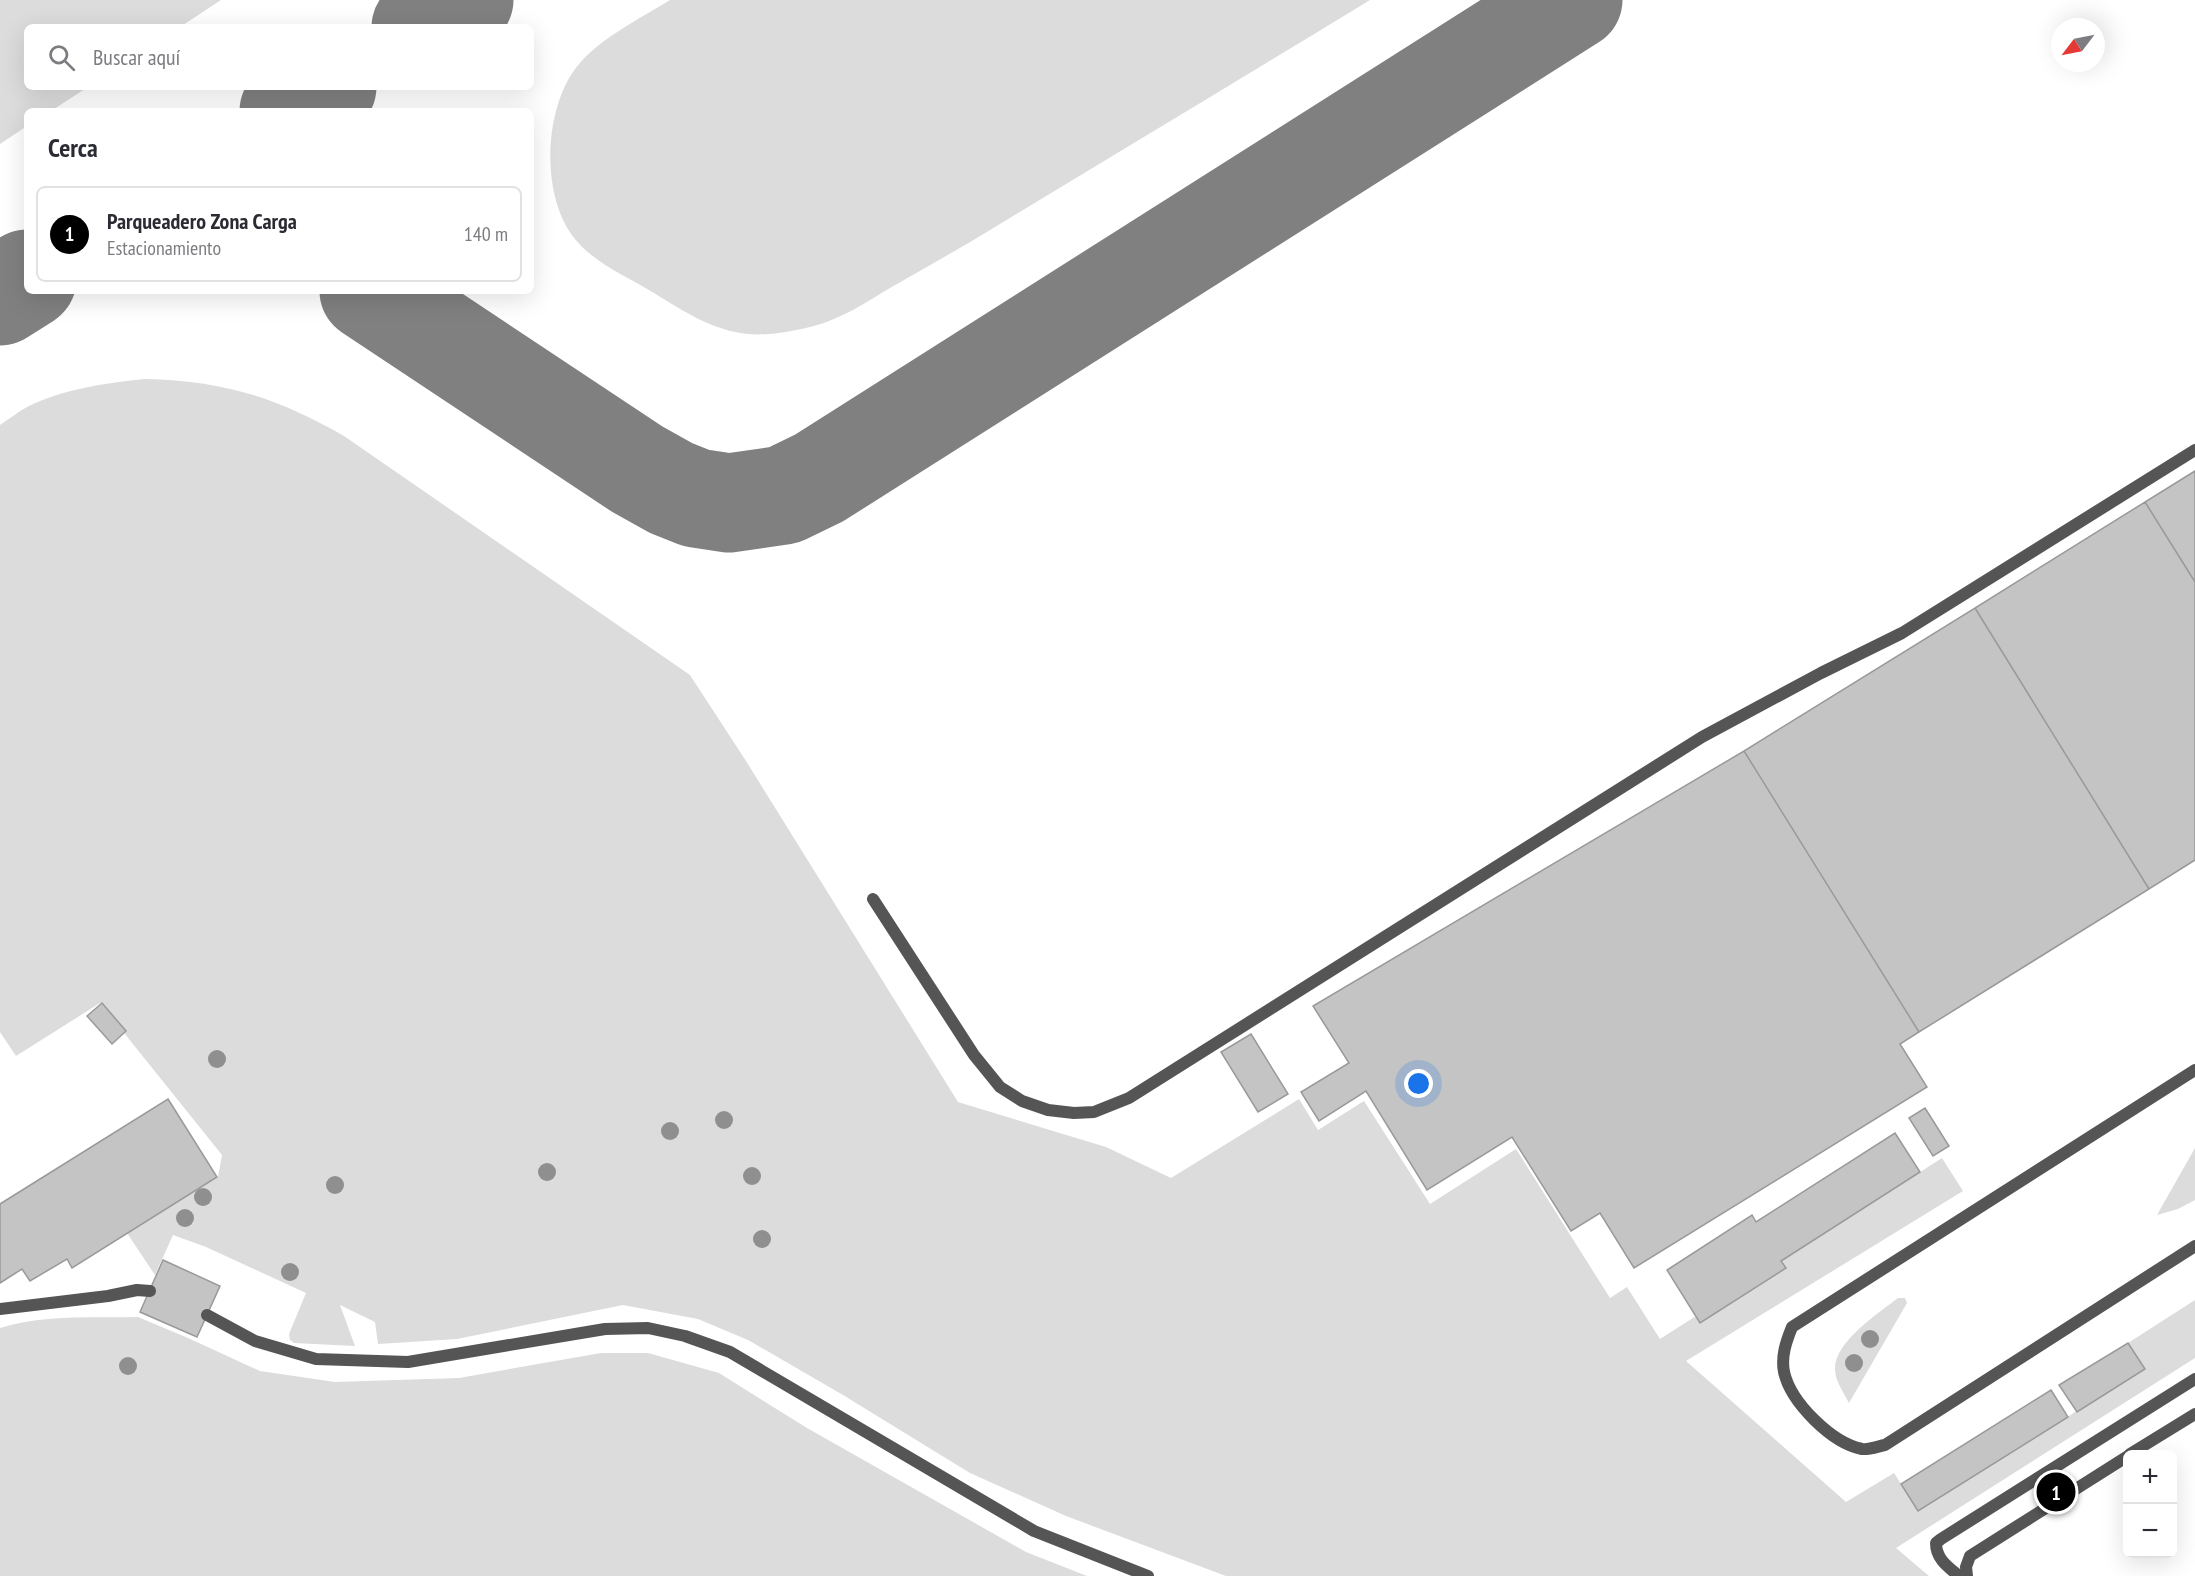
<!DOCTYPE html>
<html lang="es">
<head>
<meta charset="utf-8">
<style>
	body { margin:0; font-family:"PT Sans Narrow",sans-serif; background:#f2f2f3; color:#2b2b33 }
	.controls { position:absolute; right:18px; bottom:18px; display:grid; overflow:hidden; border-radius:9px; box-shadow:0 6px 24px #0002 }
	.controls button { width:54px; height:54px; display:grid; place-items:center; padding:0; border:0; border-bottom:2px solid #e1e1e2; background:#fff; color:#2b2b33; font:30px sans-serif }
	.compass { position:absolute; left:2051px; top:18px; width:54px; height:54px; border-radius:50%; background:#fff; box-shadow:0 6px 24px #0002; rotate:238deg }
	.you { position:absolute; left:1419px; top:1084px; width:21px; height:21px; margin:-15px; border:4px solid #fff; border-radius:50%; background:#1a73e8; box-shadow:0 0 0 9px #1a73e833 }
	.badge { display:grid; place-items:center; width:39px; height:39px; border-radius:50%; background:#000; color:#fff; font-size:20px; font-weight:700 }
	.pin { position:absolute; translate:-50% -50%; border:3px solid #fff; box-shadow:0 2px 6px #0006 }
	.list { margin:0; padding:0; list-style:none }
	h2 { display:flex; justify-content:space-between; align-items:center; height:78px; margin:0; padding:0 24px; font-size:26px }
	h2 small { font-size:20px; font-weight:400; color:#7c7c81 }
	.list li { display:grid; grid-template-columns:39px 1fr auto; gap:18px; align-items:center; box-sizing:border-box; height:96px; margin:0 12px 12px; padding:0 12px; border:2px solid #e1e1e2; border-radius:9px }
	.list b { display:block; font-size:22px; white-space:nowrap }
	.list p { margin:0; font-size:20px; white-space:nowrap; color:#7c7c81 }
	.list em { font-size:20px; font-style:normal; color:#7c7c81 }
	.icon { flex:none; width:33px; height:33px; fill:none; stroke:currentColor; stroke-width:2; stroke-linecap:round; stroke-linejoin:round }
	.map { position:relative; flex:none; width:2195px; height:1576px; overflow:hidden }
	.search { position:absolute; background:#fff; box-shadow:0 6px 24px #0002; left:24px; top:24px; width:510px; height:66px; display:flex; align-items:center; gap:15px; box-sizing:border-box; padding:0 21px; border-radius:9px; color:#7c7c81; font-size:22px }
	.panel { position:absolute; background:#fff; box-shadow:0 6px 24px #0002; left:24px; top:108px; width:510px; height:186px; border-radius:9px }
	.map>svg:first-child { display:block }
	.green { fill:#dcdcdc }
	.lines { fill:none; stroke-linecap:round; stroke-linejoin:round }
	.taxiway { stroke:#808080; stroke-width:99 }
	.building { fill:#c4c4c4; stroke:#999; stroke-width:1.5 }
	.service { stroke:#555; stroke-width:12 }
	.tree { fill:#8f8f8f }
</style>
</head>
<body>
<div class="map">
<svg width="2195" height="1576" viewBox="0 0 2195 1576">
	<rect width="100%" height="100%" fill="#fff"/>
	<path class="green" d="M0,0H221L180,27H27V87H88L51,111H27V126L0,144Z
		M670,0H1370C1247,75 1124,149 1000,224C964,246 927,267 890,288C867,302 841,319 814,326C794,331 769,336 748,334C714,331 683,311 654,293C628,277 594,263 575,239C541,198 544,114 573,72C594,41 638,20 670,0Z
		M145,379C224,381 276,397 344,436L690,675L746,761L958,1102L1106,1147L1171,1178L1299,1099L1318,1130L1364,1101L1430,1204L1516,1149L1610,1298L1627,1287L1660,1339L1696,1316L1786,1268L1781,1261L1942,1158L1963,1191L1686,1361L1846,1502L1894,1473L1918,1510L2144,1369L2128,1343L2195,1300V1358L1896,1548L1929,1576H1226L1066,1516L970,1473L843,1395L748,1340L698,1319L623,1305L457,1339L378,1344L375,1322L340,1305L355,1346L294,1343L290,1340L289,1334L306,1293L206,1247L173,1235L155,1275L127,1233L218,1177L222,1155L100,1003L16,1056L0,1032V425C9,419 18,412 27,407C63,389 106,383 145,379Z
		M2195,1148V1200L2178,1209L2157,1215Z
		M1898,1298H1905L1907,1303L1849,1403C1844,1393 1835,1381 1835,1369C1834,1342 1880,1312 1898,1298Z
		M138,1317L188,1338L260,1371L335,1382L459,1378L601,1353H648L719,1373L807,1428L1026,1552L1087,1576H0V1328C43,1314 93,1318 138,1317Z"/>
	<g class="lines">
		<path class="taxiway" d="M421,27L464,0
			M289,111L327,87
			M369,291L637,469L671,488L696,498L729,503L784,495L819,478L1573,0
			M0,296L27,279"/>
	</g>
	<path class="building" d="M2195,471V582L2145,502Z
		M2145,502L2195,582V860L2149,889L1975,608Z
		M1975,608L2149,889L1919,1032L1744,751Z
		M1744,751L1919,1032L1900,1044L1927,1087L1634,1268L1600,1213L1571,1231L1512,1137L1427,1190L1366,1091L1319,1121L1301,1092L1349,1063L1313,1006Z
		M102,1003L126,1031L112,1044L87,1016Z
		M1251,1034L1288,1094L1258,1112L1221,1052Z
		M168,1099L217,1177L72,1268L67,1259L30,1281L22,1269L0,1283V1204Z
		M1925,1108L1949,1146L1933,1156L1909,1118Z
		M1895,1133L1920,1172L1781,1261L1786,1268L1700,1323L1667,1270L1752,1215L1756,1222Z
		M163,1260L220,1286L197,1337L140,1312Z
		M2128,1343L2145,1369L2077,1412L2059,1385Z
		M2051,1390L2068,1417L1918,1511L1901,1484Z"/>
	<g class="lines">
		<path class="service" d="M873,899L974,1055L1000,1087L1022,1101L1048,1110L1074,1113L1094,1112L1129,1098L1702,737L1821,673L1902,633L2195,450
			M2195,1070L1792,1327C1786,1342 1781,1356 1784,1372C1791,1403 1832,1443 1862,1449C1869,1450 1879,1446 1885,1445L2195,1246
			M0,1309L108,1296L137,1290L150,1291
			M207,1315L255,1341L316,1359L408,1362L605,1329L648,1328L685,1336L730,1352L1034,1531L1148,1576
			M2130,1454L2195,1414
			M1959,1576C1948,1567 1936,1559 1936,1543L1941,1539L2195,1379
			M1967,1576L1966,1567L1970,1556L2128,1456"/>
	</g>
	<g class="tree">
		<circle cx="217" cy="1059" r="9"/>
		<circle cx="724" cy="1120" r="9"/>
		<circle cx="670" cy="1131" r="9"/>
		<circle cx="547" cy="1172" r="9"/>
		<circle cx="752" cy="1176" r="9"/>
		<circle cx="335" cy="1185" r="9"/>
		<circle cx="203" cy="1197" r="9"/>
		<circle cx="185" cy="1218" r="9"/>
		<circle cx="762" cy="1239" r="9"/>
		<circle cx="290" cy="1272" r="9"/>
		<circle cx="1870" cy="1339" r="9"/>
		<circle cx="1854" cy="1363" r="9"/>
		<circle cx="128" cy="1366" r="9"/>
	</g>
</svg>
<div class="controls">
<button>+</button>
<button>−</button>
</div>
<svg class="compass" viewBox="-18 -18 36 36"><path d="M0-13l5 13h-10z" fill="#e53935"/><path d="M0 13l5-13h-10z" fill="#7c7c81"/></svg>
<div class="you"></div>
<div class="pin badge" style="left:2056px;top:1492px">1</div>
<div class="search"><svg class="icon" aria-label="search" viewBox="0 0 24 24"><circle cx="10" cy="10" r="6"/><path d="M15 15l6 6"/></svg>Buscar aquí</div>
<section class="panel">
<h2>Cerca<small></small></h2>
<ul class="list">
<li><span class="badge">1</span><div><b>Parqueadero Zona Carga</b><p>Estacionamiento</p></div><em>140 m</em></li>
</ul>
</section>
</div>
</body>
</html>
